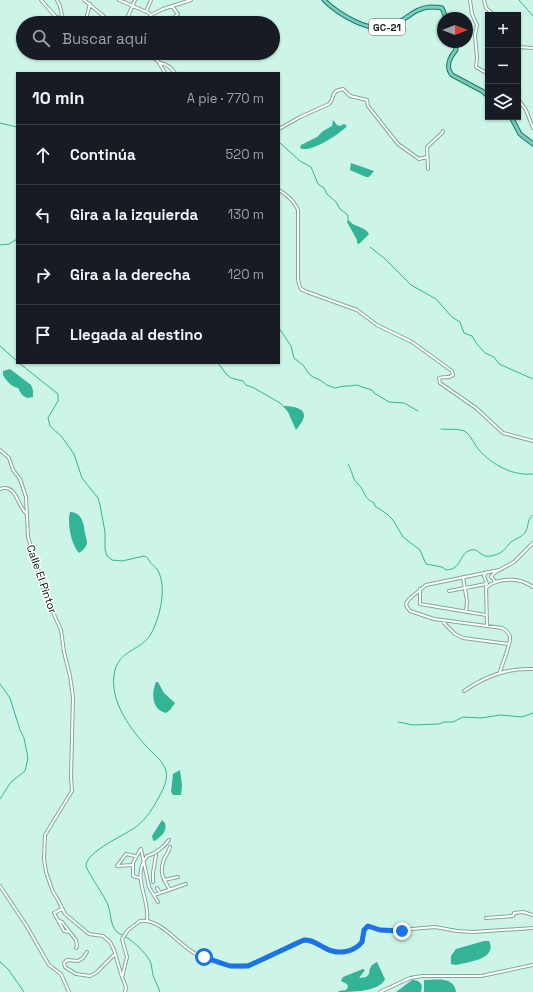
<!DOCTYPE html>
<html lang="es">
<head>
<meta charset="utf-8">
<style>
	body { margin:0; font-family:"Space Grotesk",sans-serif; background:#242831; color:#f1f3f6 }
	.controls { position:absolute; right:12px; top:12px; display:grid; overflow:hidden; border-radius:0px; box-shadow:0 1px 3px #0004 }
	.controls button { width:36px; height:36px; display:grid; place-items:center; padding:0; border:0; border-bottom:1px solid #363941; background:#171b24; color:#f1f3f6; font:20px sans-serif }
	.compass { position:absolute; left:437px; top:12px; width:36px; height:36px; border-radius:50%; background:#171b24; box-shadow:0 1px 3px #0004; rotate:90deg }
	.stop { position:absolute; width:12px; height:12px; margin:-9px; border:3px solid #1a73e8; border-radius:50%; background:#fff }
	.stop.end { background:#1a73e8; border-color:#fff; box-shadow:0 1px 4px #0008 }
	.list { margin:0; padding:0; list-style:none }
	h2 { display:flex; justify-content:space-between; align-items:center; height:52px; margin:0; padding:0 16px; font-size:17px }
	h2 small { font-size:13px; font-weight:400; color:#9ea1a6 }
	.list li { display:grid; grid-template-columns:26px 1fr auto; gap:12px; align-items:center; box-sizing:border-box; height:60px; padding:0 16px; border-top:1px solid #363941 }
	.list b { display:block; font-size:15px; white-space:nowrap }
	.list em { font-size:13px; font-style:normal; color:#9ea1a6 }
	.icon { flex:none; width:22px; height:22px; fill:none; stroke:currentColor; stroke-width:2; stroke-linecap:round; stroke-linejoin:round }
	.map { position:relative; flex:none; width:533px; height:992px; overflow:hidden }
	.search { position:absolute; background:#171b24; box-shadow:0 1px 3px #0004; left:16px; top:16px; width:264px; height:44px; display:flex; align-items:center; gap:10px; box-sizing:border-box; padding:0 14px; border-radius:22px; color:#9ea1a6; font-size:15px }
	.panel { position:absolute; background:#171b24; box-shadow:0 1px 3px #0004; left:16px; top:72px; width:264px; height:292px; border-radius:0px }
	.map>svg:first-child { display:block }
	.water { fill:#33b497 }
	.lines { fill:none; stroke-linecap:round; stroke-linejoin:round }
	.stream { stroke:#33b497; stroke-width:1 }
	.minor-casing { stroke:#80a79b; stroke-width:4 }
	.major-casing { stroke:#187965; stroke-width:5 }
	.minor { stroke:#fff; stroke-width:2 }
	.major { stroke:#79cdbc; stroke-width:3 }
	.route { stroke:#1a73e8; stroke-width:5 }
	.labels { text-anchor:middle; stroke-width:3; stroke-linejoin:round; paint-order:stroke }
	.shield { fill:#fff; stroke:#555f5d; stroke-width:1 }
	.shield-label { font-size:10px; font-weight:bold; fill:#0c1b17 }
	.street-label { font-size:11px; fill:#0c1b17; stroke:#fff }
</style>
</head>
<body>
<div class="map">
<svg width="533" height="992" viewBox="0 0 533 992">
	<rect width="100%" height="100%" fill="#ccf5e8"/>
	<path class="water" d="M333,120L337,125L340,126L344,124L347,126C340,134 309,154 300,148L301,145L317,137L323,131L332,126Z
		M351,163L374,171L369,177H366L350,170Z
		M348,219C353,228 364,225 369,234L359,244L357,243V240L347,222Z
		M10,369L31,385L33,390V397L27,398L22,395L18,388C11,387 6,380 3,375V371Z
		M283,406C289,406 305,407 304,416C304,420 299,426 296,430L288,412Z
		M70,512C82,512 84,524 85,534C86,537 87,540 87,543C86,548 82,551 79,553C71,544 67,523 70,512Z
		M156,682H158L164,693L175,703L170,710L166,713C152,710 151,694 156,682Z
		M180,770L182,785L181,795H173L171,792L173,774Z
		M162,820L165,823C167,832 162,835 155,841L153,840L152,836Z
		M484,941H489C498,959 468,962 456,965L451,964V956L456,949Z
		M377,962L385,979C380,992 350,992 338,992L339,991L346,990L348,987L347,984L341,981L343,977L363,969L365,970L359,978L366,977L369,974C370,967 371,965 377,962Z
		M412,980C417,980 420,981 422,986L421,992H396Z
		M424,980C436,980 454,976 456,992H424Z"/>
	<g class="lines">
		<path class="stream" d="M519,0L533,16
			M0,123L17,127
			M279,142L300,161L311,167L318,184L324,188L327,194L336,202L340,209L348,215V219
			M0,245L9,244L17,239
			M370,247L384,258L411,285L436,299L452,317L460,322L464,333L472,336L477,344L485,353L494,357L499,364L533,379
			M279,328L291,346L294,358L303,365L309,374L313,377L320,380L327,385L335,388L344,386H349L357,385L362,387L372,390L374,393L389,402L404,403L418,411
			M0,346L17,361
			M19,363L58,394V401L48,418L50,426L62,437L74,454L82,478L98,498L100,505L105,532V549L107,556L112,560L122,561L144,556C148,557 148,559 150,562C154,567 156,566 159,573C167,590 159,622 149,637C139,650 120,651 115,670C108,698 128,726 146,746C153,754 163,760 166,771C168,781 163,789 159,797C153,808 147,818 137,826C126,835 86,851 86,866C87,871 105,897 108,905C111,913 110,924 116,931C119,934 123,935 126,937C134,942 145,952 150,961C152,965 152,971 153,975C155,981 158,986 160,992
			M218,363L227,375L231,378L243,381L246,385L254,388L280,403L283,406
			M441,429C448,430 460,428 466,432C471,436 474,444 479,450C493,465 512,476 533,474
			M348,464C351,469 352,474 354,479C356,483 360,485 362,489C365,495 367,500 374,503L375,506L387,514L393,520L403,537L420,550L426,564L442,567L446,570C462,569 458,557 468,551C477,547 478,553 485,556C489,557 496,555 500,553C505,550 507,546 511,542C516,538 523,537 526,531C529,525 527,519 533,515
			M0,684L10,698L20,730L24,738L28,758L25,771L11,782L0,799
			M398,722L413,725L439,724L444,722H453L463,717L481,718L500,715L522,717L533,713
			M0,962L8,969L24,992"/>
		<defs>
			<path id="minor" d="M41,0L56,17L60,18L62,15L60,6L57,0
				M84,0L112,23
				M119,0L149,13L157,23
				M470,0L472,14L477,25L475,35L477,58L476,67L488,74
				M484,0L486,8L494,15
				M146,12L151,0
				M151,15L163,9L191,0
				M85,23L90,4
				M119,23H122
				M125,23L135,0
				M147,23L151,15
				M167,23L178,14L172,6
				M518,47L533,48
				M145,53L158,61L165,73
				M160,63C166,64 171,67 175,73
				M518,99L526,110L533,128
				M279,129L300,117L329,104C333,101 332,95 336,91L343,89L350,96L367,100L368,106L398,144L419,159L427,157
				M428,169L427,147L442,133L443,131
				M279,190C286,194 295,202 298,210V279L299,284L301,289L307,292L357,310L377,325L412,342L452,371L453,375C449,379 444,376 439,378L440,383L476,408L503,433L533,441
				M0,450L9,458L13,470L20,479L26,497L28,537L47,599L61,630L64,652L70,676L73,697L71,777L72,791L45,835L44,859L46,872L53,892L57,898L65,914L89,934L103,936L110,942L114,950L122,977
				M0,489C17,483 17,507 27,514
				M499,570L426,585L409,599L406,604L407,607L410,611L434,619L502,628C506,630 509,632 510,637C511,644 502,664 500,672
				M485,574L484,576L487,584
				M463,577L467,601L466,612
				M491,577L494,573L514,562L533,543
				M492,577L495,582C510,578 521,579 533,587
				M486,584L487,626
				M486,588L491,584L496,582
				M420,589V604L486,615
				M449,591L486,584
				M444,620V623L455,634L463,638L509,644
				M464,691C486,676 507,668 533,669
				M141,849L149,887L158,902
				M140,850L133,863V876L140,878
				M117,866L126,854L135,856
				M117,866L133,865
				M164,880L178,877
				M153,882V873L156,855
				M0,886L26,925L49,965L61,974L69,992
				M157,888L160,893
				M170,890C163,878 159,873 164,859C166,855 169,852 170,847
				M154,895L186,884
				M62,909L54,913L64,931L69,932
				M486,918L513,916L514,913L523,912L533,915
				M147,920C150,898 131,877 147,856C155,854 164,847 169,840
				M59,921L62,922L76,940L77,946L76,948
				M87,952L83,958L78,961L67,960L64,963L65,967L76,974L90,976L96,973L115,954
				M125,992L126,987L122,977L127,957L122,939L128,930L140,921C161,918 178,945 196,954C211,961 232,970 249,965C260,962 271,955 282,950C289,947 297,941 305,940C320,938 328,960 353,949C369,943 359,931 368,926L380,930L389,931L435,927L457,931L473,932L533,928
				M380,992L410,978L422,976H481L533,965"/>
			<path id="major" d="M324,0C338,14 369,33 389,27C405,22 413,8 430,7C434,7 438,7 442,8L446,18
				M455,42L456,50C450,57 445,67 452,75L482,91L488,96
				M511,117L520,134L533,144"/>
		</defs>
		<use href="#minor" class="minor-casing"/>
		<use href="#major" class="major-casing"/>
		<use href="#minor" class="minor"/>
		<use href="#major" class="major"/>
	</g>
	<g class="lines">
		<path class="route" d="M204,957L230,966H248L304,940C313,940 317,944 325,948C337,955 353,953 362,942L364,930L368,926L380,930L402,931"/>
	</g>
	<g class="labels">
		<rect class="shield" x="369" y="19" width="36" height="16" rx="3"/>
		<g class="shield-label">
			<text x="387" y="31">GC-21</text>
		</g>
		<g class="street-label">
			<text transform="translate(42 579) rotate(71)" y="4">Calle El Pintor</text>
		</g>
	</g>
</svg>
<div class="controls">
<button>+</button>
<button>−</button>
<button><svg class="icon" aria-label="layers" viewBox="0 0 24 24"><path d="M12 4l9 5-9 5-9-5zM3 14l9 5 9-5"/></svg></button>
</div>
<svg class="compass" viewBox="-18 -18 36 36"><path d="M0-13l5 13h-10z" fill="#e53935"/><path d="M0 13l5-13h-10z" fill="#9ea1a6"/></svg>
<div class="stop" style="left:204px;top:957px"></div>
<div class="stop end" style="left:402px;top:931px"></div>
<div class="search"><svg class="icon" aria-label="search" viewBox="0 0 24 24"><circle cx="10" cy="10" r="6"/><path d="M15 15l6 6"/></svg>Buscar aquí</div>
<section class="panel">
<h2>10 min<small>A pie · 770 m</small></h2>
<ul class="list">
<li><svg class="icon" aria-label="ahead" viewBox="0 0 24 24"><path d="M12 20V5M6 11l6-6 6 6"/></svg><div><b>Continúa</b></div><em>520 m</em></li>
<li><svg class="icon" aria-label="left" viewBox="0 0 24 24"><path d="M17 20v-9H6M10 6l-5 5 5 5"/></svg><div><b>Gira a la izquierda</b></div><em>130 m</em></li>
<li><svg class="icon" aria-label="right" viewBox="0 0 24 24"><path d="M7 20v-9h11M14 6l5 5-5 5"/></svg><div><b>Gira a la derecha</b></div><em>120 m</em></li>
<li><svg class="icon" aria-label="arrive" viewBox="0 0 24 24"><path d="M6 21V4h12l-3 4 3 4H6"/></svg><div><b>Llegada al destino</b></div></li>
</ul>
</section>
</div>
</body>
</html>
